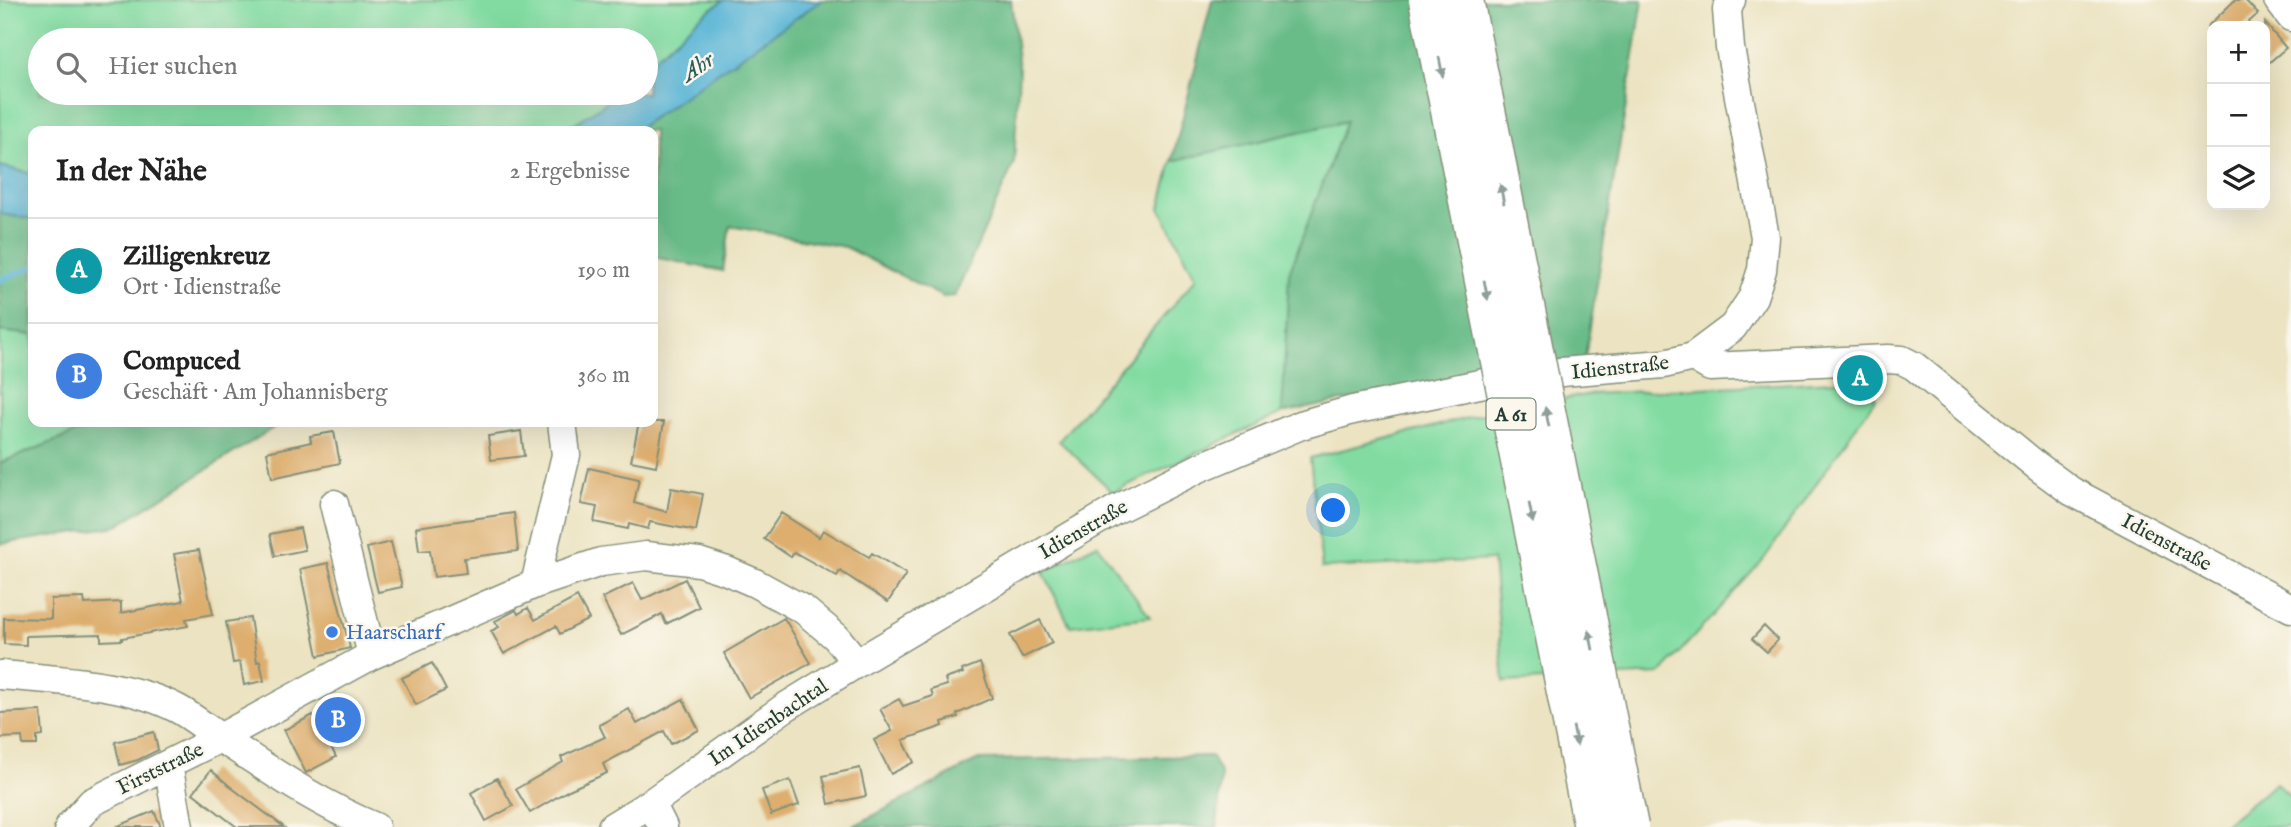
<!DOCTYPE html>
<html lang="de">
<head>
<meta charset="utf-8">
<style>
	body { margin:0; font-family:"IM FELL English",serif; background:#f6f6f6; color:#222 }
	.controls { position:absolute; right:21px; top:21px; display:grid; overflow:hidden; border-radius:14px; box-shadow:0 7px 28px #0002 }
	.controls button { width:63px; height:63px; display:grid; place-items:center; padding:0; border:0; border-bottom:2px solid #e0e0e0; background:#fff; color:#222; font:35px sans-serif }
	.you { position:absolute; left:1334px; top:511px; width:24px; height:24px; margin:-18px; border:5px solid #fff; border-radius:50%; background:#1a73e8; box-shadow:0 0 0 10px #1a73e833 }
	.badge { display:grid; place-items:center; width:46px; height:46px; border-radius:50%; background:#111827; color:#fff; font-size:23px; font-weight:700 }
	.pin { position:absolute; translate:-50% -50%; border:4px solid #fff; box-shadow:0 2px 7px #0006 }
	.list { margin:0; padding:0; list-style:none }
	h2 { display:flex; justify-content:space-between; align-items:center; height:91px; margin:0; padding:0 28px; font-size:30px }
	h2 small { font-size:23px; font-weight:400; color:#767676 }
	.list li { display:grid; grid-template-columns:46px 1fr auto; gap:21px; align-items:center; box-sizing:border-box; height:105px; padding:0 28px; border-top:2px solid #e0e0e0 }
	.list b { display:block; font-size:26px; white-space:nowrap }
	.list p { margin:0; font-size:23px; white-space:nowrap; color:#767676 }
	.list em { font-size:23px; font-style:normal; color:#767676 }
	.icon { flex:none; width:38px; height:38px; fill:none; stroke:currentColor; stroke-width:2; stroke-linecap:round; stroke-linejoin:round }
	.map { position:relative; flex:none; width:2291px; height:827px; overflow:hidden }
	.search { position:absolute; background:#fff; box-shadow:0 7px 28px #0002; left:28px; top:28px; width:630px; height:77px; display:flex; align-items:center; gap:18px; box-sizing:border-box; padding:0 24px; border-radius:38px; color:#767676; font-size:26px }
	.panel { position:absolute; background:#fff; box-shadow:0 7px 28px #0002; left:28px; top:126px; width:630px; height:301px; border-radius:14px }
	.map>svg:first-child { display:block }
	.green { fill:#82dca2; stroke:#508c6b; stroke-width:2 }
	.forest { fill:#69bc88; stroke:#447c5e; stroke-width:2 }
	.water { fill:#57b4d5; stroke:#3b7884; stroke-width:2 }
	.lines { fill:none; stroke-linecap:round; stroke-linejoin:round }
	.stream { stroke:#57b4d5; stroke-width:6 }
	.building { fill:#ddae6e }
	.minor-casing { stroke:#85907a; stroke-width:31 }
	.minor { stroke:#fff; stroke-width:28 }
	.highway-bridge-casing { stroke:#85907a; stroke-width:41; stroke-linecap:butt }
	.highway-bridge { stroke:#fff; stroke-width:38 }
	.oneway { fill:#8f9e9a }
	.shop-dot { fill:#3f7fe0; stroke:#fbf7ec; stroke-width:2.5 }
	.labels { text-anchor:middle; stroke-width:5; stroke-linejoin:round; paint-order:stroke }
	.shield { fill:#fbf7ec; stroke:#61756b; stroke-width:2 }
	.shield-label { font-size:19px; font-weight:bold; fill:#1f3d34 }
	.street-label { font-size:21px; fill:#1f3d34; stroke:#fbf7ec }
	.shop-label { font-size:21px; fill:#366cbe; stroke:#fbf7ec; text-anchor:start }
	.water-label { font-size:23px; font-style:italic; fill:#2d5b5c; stroke:#fbf7ec }
</style>
</head>
<body>
<div class="map">
<svg width="2291" height="827" viewBox="0 0 2291 827">
	<rect width="100%" height="100%" fill="#fbf7ec"/>
	<filter id="ink" filterUnits="userSpaceOnUse"><feTurbulence type="fractalNoise" baseFrequency=".0143" numOctaves="2"/><feDisplacementMap in="SourceGraphic" scale="14" xChannelSelector="R" yChannelSelector="G"/><feConvolveMatrix kernelMatrix="1 2 1 2 8 2 1 2 1" color-interpolation-filters="sRGB"/></filter>
	<filter id="wash" filterUnits="userSpaceOnUse"><feTurbulence type="fractalNoise" baseFrequency=".00686" numOctaves="4" result="noise"/><feDisplacementMap in="SourceGraphic" scale="28" xChannelSelector="R" yChannelSelector="G"/><feGaussianBlur stdDeviation="1.57" result="paint"/><feColorMatrix in="noise" values="0 0 0 0 0 0 0 0 0 0 0 0 0 0 0 0 0 1.4 0 .05"/><feComposite in="paint" operator="in"/></filter>
	<g filter="url(#wash)">
		<rect width="100%" height="100%" fill="#ebe3c1"/>
		<path class="green" d="M0,0H724L700,17L646,66V40H40V93H616L603,105L563,131H33V174L0,166Z
			M1347,121L1293,262L1282,413L1113,492L1059,441L1196,278L1160,208L1172,161Z
			M0,331L33,335V422H103L0,463Z
			M1852,380L1876,398L1764,559L1660,674L1504,682L1493,560L1322,568L1310,458L1483,414L1591,394Z
			M1097,544L1150,617L1070,626L1043,572Z
			M2276,783L2291,797V827H2221Z"/>
		<path class="forest" d="M822,0H1011L1019,69L1014,163L955,296L943,297L845,247L730,226L723,271L653,257V131H634L765,38Z
			M1212,0H1643L1585,358L1471,375L1282,413L1289,273L1346,121L1172,161Z
			M0,214L33,219V335L0,331Z
			M103,422H283L116,526L0,544V463Z
			M1211,756L1221,774L1217,827H852L978,760Z"/>
		<path class="water" d="M724,0H822L634,131H563L603,105L616,93H646V66L700,17Z
			M0,166L33,174V219L0,214Z"/>
		<g class="lines">
			<path class="stream" d="M0,280L33,267"/>
		</g>
		<g id="blocks">
			<path class="building" d="M2235,0H2245L2258,14L2244,26H2208Z
				M2265,23L2286,48L2265,66Z
				M639,422H664L656,466L631,461Z
				M521,431L524,456L491,460L488,436Z
				M334,432L340,463L272,478L267,452L311,442L310,436Z
				M589,468L639,479L634,503L667,512L671,488L703,494L696,531L650,522L648,529L629,524L628,529L594,522L597,507L581,504Z
				M514,513L518,551L464,558L466,573L434,577L430,550L419,551L416,527Z
				M781,513L819,537L823,530L869,557L872,553L906,574L888,602L840,571L837,576L794,552L791,557L764,539Z
				M300,528L305,550L275,556L270,534Z
				M391,542L402,587L378,592L367,548Z
				M199,550L213,614L186,619L188,626L122,638V640L101,641V634L26,636V645L4,644V618L51,619V599L84,598L85,604L121,602V613L183,601L174,554Z
				M328,563L350,648L318,656L300,569Z
				M685,579L699,607L666,624L662,614L621,635L602,598L633,583L642,600Z
				M577,597L589,619L560,634L556,626L504,654L491,631L499,627L495,621L516,610L518,614L528,608L535,620Z
				M250,618L257,662L260,661L264,681L244,685L240,662L233,663L226,622Z
				M784,618L811,663L749,698L724,653Z
				M1040,620L1052,643L1022,658L1010,635Z
				M1764,626L1778,640L1767,652L1752,639Z
				M432,663L446,690L416,705L402,678Z
				M980,663L992,698L957,714L958,717L942,722L943,726L903,740L914,762L891,774L874,740L892,731L880,709L899,699L903,706L933,696L931,690L947,685L945,679L963,673L962,670Z
				M683,699L699,730L671,744L664,731L603,764L607,773L569,790L530,813L516,789L563,762L561,757L605,737L599,725L629,709L637,724Z
				M351,701L361,718L353,724L358,734L332,749L336,757L306,773L284,730L313,715L315,719Z
				M41,711L43,736L37,737V745H23L22,737L0,738V713Z
				M154,732L158,750L138,760L120,765L115,742Z
				M860,768L866,796L829,804L823,776Z
				M211,770L232,788L284,827H237L225,818L193,793Z
				M497,778L513,806L486,821L471,793Z
				M790,780L799,805L771,815L762,790Z
				M154,811L161,827H116Z"/>
		</g>
	</g>
	<g filter="url(#ink)">
		<use href="#blocks" fill-opacity="0" stroke="#85907a" stroke-width="2"/>
		<g class="lines">
			<defs>
				<path id="minor" d="M2278,0L2291,17
					M1693,357L1710,367L1888,359L1902,360L1914,366L2037,466L2071,491L2291,608
					M334,504L372,655
					M535,584L566,455L562,422
					M0,675C56,680 127,682 178,709C193,717 207,729 222,739C271,771 321,805 375,827
					M168,764L179,827
					M651,803L663,827
					M69,827L92,802L220,738L372,655L535,584L601,562L646,556L699,562L727,571L755,583L804,610L836,637L857,663
					M612,827L651,803L784,708L857,663L1115,510L1199,468L1301,425L1353,410L1523,375L1664,364L1693,357L1733,327L1753,297L1762,270L1765,237L1730,48L1727,10L1731,0"/>
			</defs>
			<use href="#minor" class="minor-casing"/>
			<use href="#minor" class="minor"/>
			<defs>
				<path id="highway-bridge" d="M1428,0L1593,827
					M1464,0L1629,827"/>
			</defs>
			<use href="#highway-bridge" class="highway-bridge-casing"/>
			<use href="#highway-bridge" class="highway-bridge"/>
		</g>
		<defs><path id="oneway-solid" d="M-6-.8H1V-3.2L6.5 0L1 3.2V.8H-6Z" transform="scale(1.75)"/></defs>
		<g class="oneway">
			<use href="#oneway-solid" transform="translate(1441 67) rotate(79)"/>
			<use href="#oneway-solid" transform="translate(1502 194) rotate(-101)"/>
			<use href="#oneway-solid" transform="translate(1486 290) rotate(79)"/>
			<use href="#oneway-solid" transform="translate(1547 417) rotate(-101)"/>
			<use href="#oneway-solid" transform="translate(1531 513) rotate(79)"/>
			<use href="#oneway-solid" transform="translate(1591 640) rotate(-101)"/>
			<use href="#oneway-solid" transform="translate(1575 736) rotate(79)"/>
		</g>
	</g>
	<circle class="shop-dot" cx="332" cy="632" r="7"/>
	<g class="labels">
		<rect class="shield" x="1486.5" y="398.5" width="49" height="31" rx="5"/>
		<g class="shield-label">
			<text x="1511" y="421">A 61</text>
		</g>
		<g class="street-label">
			<text transform="translate(1620 367) rotate(-6)" y="7">Idienstraße</text>
			<text transform="translate(1083 529) rotate(-30)" y="7">Idienstraße</text>
			<text transform="translate(2167 542) rotate(28)" y="7">Idienstraße</text>
			<text transform="translate(768 722) rotate(-34)" y="7">Im Idienbachtal</text>
			<text transform="translate(160 768) rotate(-26)" y="7">Firststraße</text>
		</g>
		<g class="shop-label">
			<text x="346" y="639">Haarscharf</text>
		</g>
		<g class="water-label">
			<text transform="translate(697 66) rotate(-35)" y="8">Ahr</text>
		</g>
	</g>
</svg>
<div class="controls">
<button>+</button>
<button>−</button>
<button><svg class="icon" aria-label="layers" viewBox="0 0 24 24"><path d="M12 4l9 5-9 5-9-5zM3 14l9 5 9-5"/></svg></button>
</div>
<div class="you"></div>
<div class="pin badge" style="left:1860px;top:378px;background:#0f9aa8">A</div>
<div class="pin badge" style="left:338px;top:720px;background:#3f7fe0">B</div>
<div class="search"><svg class="icon" aria-label="search" viewBox="0 0 24 24"><circle cx="10" cy="10" r="6"/><path d="M15 15l6 6"/></svg>Hier suchen</div>
<section class="panel">
<h2>In der Nähe<small>2 Ergebnisse</small></h2>
<ul class="list">
<li><span class="badge" style="background:#0f9aa8">A</span><div><b>Zilligenkreuz</b><p>Ort · Idienstraße</p></div><em>190 m</em></li>
<li><span class="badge" style="background:#3f7fe0">B</span><div><b>Compuced</b><p>Geschäft · Am Johannisberg</p></div><em>360 m</em></li>
</ul>
</section>
</div>
</body>
</html>
